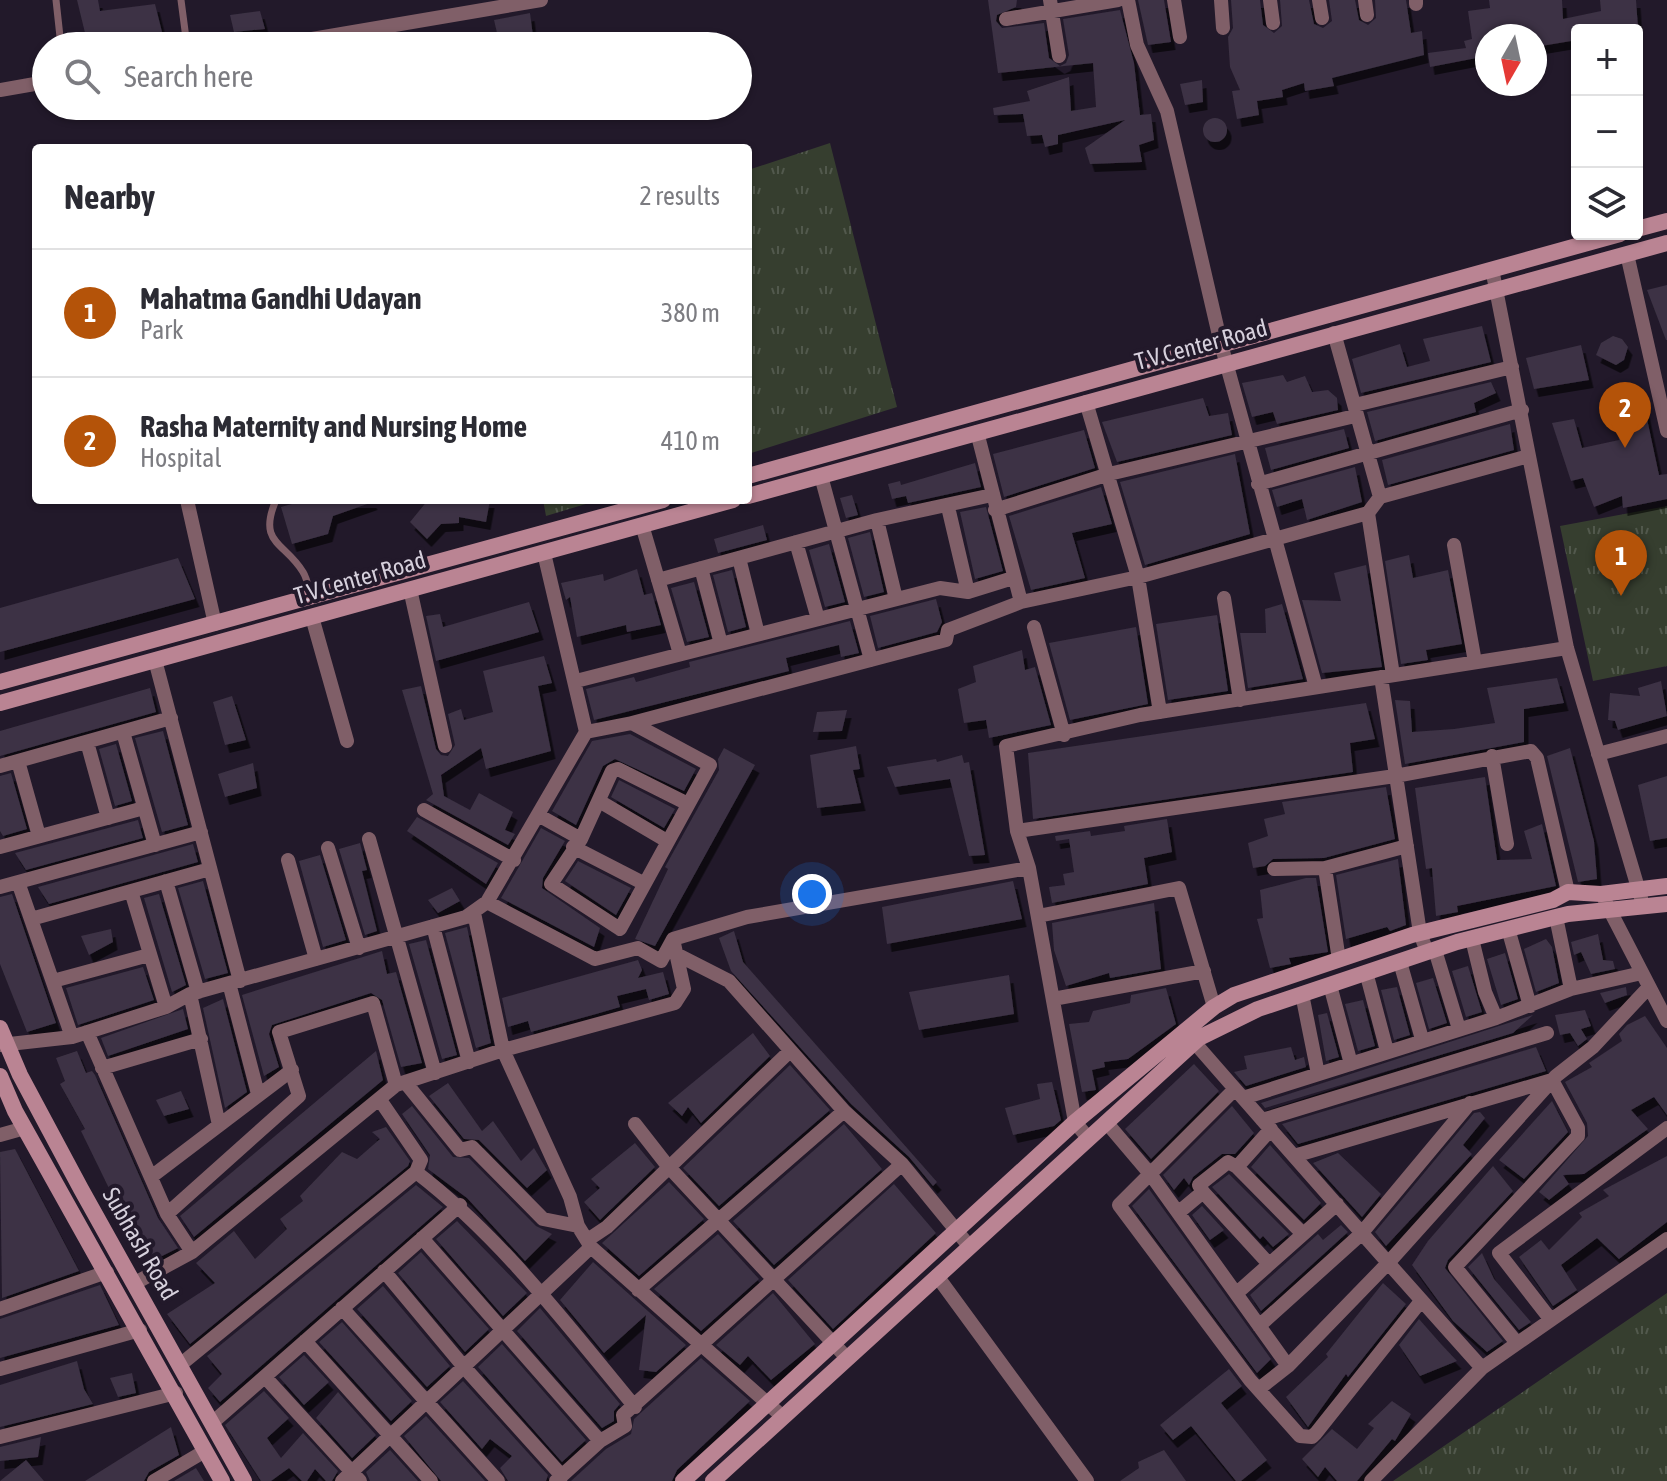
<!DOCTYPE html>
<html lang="en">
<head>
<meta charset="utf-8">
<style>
	body { margin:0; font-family:"Asap Condensed",sans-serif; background:#f7f7f7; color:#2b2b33 }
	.controls { position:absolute; right:24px; top:24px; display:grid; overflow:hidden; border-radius:8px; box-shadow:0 2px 6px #0004 }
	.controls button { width:72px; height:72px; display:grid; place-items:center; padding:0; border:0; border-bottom:2px solid #e1e1e2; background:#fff; color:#2b2b33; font:40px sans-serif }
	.compass { position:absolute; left:1475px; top:24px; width:72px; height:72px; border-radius:50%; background:#fff; box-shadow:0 2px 6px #0004; rotate:189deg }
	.you { position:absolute; left:812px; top:894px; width:28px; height:28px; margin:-20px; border:6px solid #fff; border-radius:50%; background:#1a73e8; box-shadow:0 0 0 12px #1a73e833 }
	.badge { display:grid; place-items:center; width:52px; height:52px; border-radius:50%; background:#b45309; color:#fff; font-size:26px; font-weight:700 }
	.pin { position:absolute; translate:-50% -66px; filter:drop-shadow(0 2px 4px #0008) }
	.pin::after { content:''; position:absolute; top:42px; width:28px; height:24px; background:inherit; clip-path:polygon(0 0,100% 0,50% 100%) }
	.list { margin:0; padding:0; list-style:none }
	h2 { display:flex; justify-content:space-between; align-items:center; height:104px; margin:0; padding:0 32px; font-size:34px }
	h2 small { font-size:26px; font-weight:400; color:#7c7c81 }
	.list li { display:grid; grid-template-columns:52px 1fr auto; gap:24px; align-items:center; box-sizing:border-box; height:128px; padding:0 32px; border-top:2px solid #e1e1e2 }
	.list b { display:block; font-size:30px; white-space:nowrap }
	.list p { margin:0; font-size:26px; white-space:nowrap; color:#7c7c81 }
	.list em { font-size:26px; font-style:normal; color:#7c7c81 }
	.icon { flex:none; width:44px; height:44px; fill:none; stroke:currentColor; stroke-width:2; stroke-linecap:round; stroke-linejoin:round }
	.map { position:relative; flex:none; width:1667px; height:1481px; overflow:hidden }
	.search { position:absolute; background:#fff; box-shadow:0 2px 6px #0004; left:32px; top:32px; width:720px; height:88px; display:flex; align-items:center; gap:20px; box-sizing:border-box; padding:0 28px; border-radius:44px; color:#7c7c81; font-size:30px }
	.panel { position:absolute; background:#fff; box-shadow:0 2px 6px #0004; left:32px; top:144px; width:720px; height:360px; border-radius:8px }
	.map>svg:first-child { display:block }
	.grass { fill:url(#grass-tufts) }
	.building { fill:#3c3244; filter:url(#shadow) }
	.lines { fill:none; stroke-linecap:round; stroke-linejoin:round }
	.lane { stroke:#805f68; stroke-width:7 }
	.street { stroke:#805f68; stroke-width:14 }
	.secondary { stroke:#ba8493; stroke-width:16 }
	.labels { text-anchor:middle; stroke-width:8; stroke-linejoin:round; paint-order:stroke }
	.street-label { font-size:24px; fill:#d6d0dc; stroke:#22192a }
</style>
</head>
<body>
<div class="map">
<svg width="1667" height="1481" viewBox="0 0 1667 1481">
	<defs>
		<pattern id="grass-tufts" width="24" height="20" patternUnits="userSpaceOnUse" patternTransform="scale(2)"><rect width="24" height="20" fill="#363e2f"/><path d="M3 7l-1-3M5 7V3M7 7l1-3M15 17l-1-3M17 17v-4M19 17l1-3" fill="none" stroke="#52594d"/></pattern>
		<filter id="shadow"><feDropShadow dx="4.5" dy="8" stdDeviation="0" flood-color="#0009"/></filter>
	</defs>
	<rect width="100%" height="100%" fill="#22192a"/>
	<path class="grass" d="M830,143L897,407L748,454V170Z
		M543,500H599L546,516Z
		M1667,506V666L1593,681L1560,526Z
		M1667,1293V1481H1393Z"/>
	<path class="building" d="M77,0H98L100,11L155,4L162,32L105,41L104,34L86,37Z
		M988,0H1017L1016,7L997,15L996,21L1002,28L1044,23L1049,58L1060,66L1066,63L1069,55L1063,19L1120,10L1134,63L1140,115L1151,114L1154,140L1139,145L1142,162L1090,164L1085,148L1125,120L1058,135V144L1045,147L1042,135L1027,136L1023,114L994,115L993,108L1030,101L1027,91L1069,77L1071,111L1096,107L1093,63L998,73Z
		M1138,0H1164L1171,42L1148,45Z
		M1231,0H1260L1263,25L1274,33L1282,26L1280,0H1309L1314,24L1323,28L1332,21L1329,0H1355L1359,20L1368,25L1376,18L1375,0H1406L1411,33L1422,31L1424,55L1332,78L1334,86L1305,91L1304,83L1282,90L1283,97L1257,101L1259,115L1237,119L1232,91L1240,90L1230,67L1228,37L1233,28Z
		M1489,0H1562L1563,19L1601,11L1600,0H1636L1638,28L1577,30V40L1535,47V36H1487V56L1430,67L1428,53L1466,48L1464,41L1472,39L1468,11L1490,8Z
		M260,11L265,29L234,32L230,15Z
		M530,13L534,44L500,46L494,20Z
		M1202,80L1203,102L1185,105L1180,84Z
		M1203 130a12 12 0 1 1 24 0a12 12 0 1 1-24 0Z
		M1667,285V340H1666L1647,290Z
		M1482,326L1491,362L1361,393L1352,359L1400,344L1407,367L1430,361L1423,339Z
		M1613,336L1622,339L1628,347L1624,360L1616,365L1596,355L1601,343Z
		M1581,345L1589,380L1534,389L1526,358Z
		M1283,375L1287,382L1305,376L1312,392L1328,390L1337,398L1338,410L1277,424L1273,412L1252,417L1242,383Z
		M1491,382L1496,393L1474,403L1476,412L1375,441L1367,412Z
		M1203,398L1209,416L1228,413L1232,435L1117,462L1102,422Z
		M1643,400L1659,475L1667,474V499L1623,508L1622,496L1594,507L1583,478L1571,481L1552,423L1574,419L1582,448L1619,440L1616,406Z
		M1510,424L1514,450L1388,485L1382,460Z
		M1344,429L1349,448L1271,470L1265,448Z
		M1084,430L1095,468L1004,497L993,454Z
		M1235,454L1250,534L1145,565L1120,482Z
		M975,463L981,487L908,503L906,496L892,499L888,484L900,481L901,485Z
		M1355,467L1362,502L1307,520L1302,499L1277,507L1272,490Z
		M1101,487L1112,524L1072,533L1085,578L1031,590L1009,516Z
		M852,495L858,515L846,518L840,498Z
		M306,500H372L373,502L333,516L328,534L292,544L281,507Z
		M428,500H490L486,522L459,517V523L441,524L427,539L410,522Z
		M986,507L1003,571L975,579L960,512Z
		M763,525L767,540L718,553L714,539Z
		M870,532L884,592L864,597L848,538Z
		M829,544L845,602L825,607L809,550Z
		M1409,555L1413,578L1448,570L1462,644L1426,650L1428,660L1401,664L1385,561Z
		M178,558L195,599L0,652V608Z
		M1366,565L1382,667L1322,673L1302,600L1341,601L1334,573Z
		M637,569L644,595L652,593L661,625L627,632L626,625L577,637L570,597L566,600L561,583L603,574L604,581Z
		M732,570L746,627L728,632L713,575Z
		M694,582L709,637L687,642L671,588Z
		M936,599L942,622L937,632L878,648L870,616Z
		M529,602L539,632L436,661L426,616L440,614L443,627Z
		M1282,604L1303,679L1248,688L1240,633H1266L1265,609Z
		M1217,615L1228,691L1168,700L1156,624Z
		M850,621L859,653L841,657L839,645L786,658L789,671L594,720L586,689L634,677L636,682L690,667L689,662Z
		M1136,627L1148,704L1070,720L1049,643Z
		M1022,650L1025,670L1035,667L1051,725L989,738L986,720L964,723L958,689L976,682L973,666Z
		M544,656L552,683L538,686L551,751L486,769L481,748L441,775L444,796L470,810L479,793L513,812L505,830L515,834L508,845L426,800L433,794L402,690L421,686L436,749L441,755L448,756L455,745L448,714L461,709L464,720L493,712L483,671Z
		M1557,678L1564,703L1524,709V742L1405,764L1395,700L1410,701L1412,732L1454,729L1495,723L1487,688Z
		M1661,681L1667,716L1618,730L1615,721L1608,720L1610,693L1640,696L1638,688Z
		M150,688L156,712L0,756V731Z
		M232,696L246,740L225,745L213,702Z
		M1366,703L1375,739L1350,743L1353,772L1033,819L1028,753Z
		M847,710L842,731L813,732L817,712Z
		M163,731L188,825L162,832L135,738Z
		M630,734L696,769L684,791L615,759L603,766L576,825L552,811L592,741Z
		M116,744L132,801L115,806L99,749Z
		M856,746L860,769L853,770L861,803L817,808L810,755Z
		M724,748L755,765L655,946L635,939L668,869L665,867L719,770L718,759Z
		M1570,748L1594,841L1597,879L1578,882L1547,756Z
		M962,755L964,763L969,762L985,855L969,856L950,779L895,787L887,767L936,759L937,762Z
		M253,763L257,788L225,797L218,774Z
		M11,773L27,829L3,836L0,831V776Z
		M1667,776V838L1650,841L1638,785Z
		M1485,777L1497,860L1532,859L1524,831L1542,824L1556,886L1457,906L1458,912L1436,916L1432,868L1426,869L1415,788Z
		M619,780L675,809L664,828L611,797Z
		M1386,787L1395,839L1324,858L1273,859L1265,866L1253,868L1248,843L1268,836L1264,819L1285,814L1282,802Z
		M417,817L498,863L486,884L407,831Z
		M1167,819L1172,852L1144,858L1148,884L1052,903L1049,887L1065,885L1063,874L1074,872L1069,839L1056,841L1055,836L1090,831L1091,836L1125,831L1124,826Z
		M138,820L143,838L26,870L15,853Z
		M541,828L565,841L543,878L542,888L600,928L594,947L501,898Z
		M360,843L367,870L362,871L377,931L365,935L339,849Z
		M193,844L198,862L49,904L38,887Z
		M320,855L346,940L323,947L299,861Z
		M1398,859L1406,925L1390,931L1387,927L1346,939L1336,875Z
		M578,861L631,888L616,915L565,881Z
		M1306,878H1316L1328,952L1289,958L1291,964L1270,968L1257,919L1263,918L1260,890Z
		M203,881L228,973L205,979L178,888Z
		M1013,881L1022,919L887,944L882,907Z
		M452,888L460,901L438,913L428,900Z
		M12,894L56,1023L27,1032L0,964V897Z
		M159,894L186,985L172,992L144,898Z
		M1154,903L1161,969L1110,978L1109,973L1066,986L1054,950L1052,923Z
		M467,927L491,1043L476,1048L445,933Z
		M111,929L113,942L89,955L81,936Z
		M734,931L743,962L937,1182L933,1186L909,1157L851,1104L731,971L719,938Z
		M1598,934L1603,960L1613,961L1615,969L1591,974L1581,952L1574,955L1571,942Z
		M1546,939L1552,947L1559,983L1536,992L1524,949Z
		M426,940L457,1055L442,1059L409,944Z
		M382,951L387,974L396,972L422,1063L401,1067L382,1000L371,993L272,1025L269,1034L279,1067L264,1076L242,995Z
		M1505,953L1518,999L1501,1005L1487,959Z
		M638,960L642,970L638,978L663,972L669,994L649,1000L646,989L617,996L620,1007L596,1014L531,1032L528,1021L508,1027L502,998Z
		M1468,966L1482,1012L1466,1017L1452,971Z
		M143,967L154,1000L78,1025L66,988Z
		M1009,975L1014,1014L919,1030L909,992Z
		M1433,978L1447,1023L1429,1029L1416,983Z
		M1397,987L1410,1035L1394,1040L1381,990Z
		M1626,987L1627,995L1605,1003L1600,993Z
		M1166,988L1176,1024L1128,1059L1104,1062L1105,1067L1092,1070L1096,1090L1082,1092L1069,1024L1089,1022L1093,1011L1130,1003L1131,995Z
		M223,999L247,1092L225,1108L203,1008Z
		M1363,1000L1375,1046L1358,1051L1345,1004Z
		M183,1009L188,1029L108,1056L101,1038Z
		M1585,1010L1591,1026L1581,1029L1587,1039L1578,1046L1570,1033L1560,1035L1555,1015Z
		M1327,1013L1339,1057L1326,1061L1318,1015Z
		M1533,1015L1513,1033L1265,1108L1261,1103Z
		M1645,1016L1667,1048V1115L1654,1097L1631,1110L1648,1129L1584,1174L1563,1175L1569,1184L1549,1200L1539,1192L1588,1136L1587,1123L1565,1082L1592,1067L1589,1063L1622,1041L1619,1034L1627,1025Z
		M753,1033L770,1056L701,1123L688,1107L682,1116L668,1103Z
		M1291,1047L1295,1060L1304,1057L1306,1067L1246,1086L1234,1072L1247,1069L1244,1056Z
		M1536,1047L1546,1071L1298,1144L1282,1124Z
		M77,1051L86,1073L92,1071L95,1075L158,1218L178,1248L146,1264L81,1131L85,1129L60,1084L65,1081L56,1058Z
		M376,1051L383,1080L194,1237L180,1216Z
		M1194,1064L1219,1091L1151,1159L1125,1129Z
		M790,1065L830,1110L719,1206L683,1168Z
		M1052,1082L1061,1120L1054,1126L1013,1135L1005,1108L1040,1099L1037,1084Z
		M448,1083L482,1131L493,1121L521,1161L534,1148L547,1170L527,1188L479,1140L464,1139L429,1096Z
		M181,1091L189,1109L164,1116L156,1100Z
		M1552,1101L1568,1132L1524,1179L1499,1160Z
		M412,1106L453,1157L469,1158L536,1226L552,1234L525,1261L467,1198L428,1169L430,1155L402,1114Z
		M1232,1106L1254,1133L1235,1154H1222L1193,1177L1189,1185L1184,1178L1174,1190L1163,1175Z
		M1480,1112L1485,1118L1463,1145L1472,1154L1386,1246L1375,1232L1474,1113Z
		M844,1124L882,1169L774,1265L733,1221Z
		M386,1127L410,1161L408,1166L190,1344L167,1314L215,1283L196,1263L234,1231L255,1259L287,1229L280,1219L303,1201L300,1196L342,1152L357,1159L380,1139L372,1132Z
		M635,1143L655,1167L600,1220L584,1202L600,1188L591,1179Z
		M1270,1145L1321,1203L1304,1220L1251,1167Z
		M15,1149L79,1271L2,1298L0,1152Z
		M1338,1153L1381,1194L1362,1217L1313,1163Z
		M1667,1156V1222L1619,1259L1597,1238L1561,1265L1577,1290L1553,1306L1519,1257L1541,1240L1549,1250L1582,1217L1579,1213L1609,1196L1603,1190Z
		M1493,1166L1513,1191L1448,1260L1445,1268L1503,1341L1487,1352L1453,1321L1412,1265L1428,1241Z
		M1229,1174L1289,1234L1273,1247L1263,1236L1260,1239L1212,1187Z
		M669,1182L704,1219L639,1276L602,1243Z
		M894,1184L936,1233L833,1329L788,1280Z
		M416,1185L443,1207L220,1402L208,1388L222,1374L207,1356Z
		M1149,1189L1271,1359L1257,1373L1132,1206Z
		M1202,1206L1224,1230L1210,1240L1192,1215Z
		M457,1221L527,1293L503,1316L436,1239Z
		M1341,1225L1348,1232L1261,1311L1250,1295L1318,1234L1323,1240Z
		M718,1234L759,1279L701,1331L654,1289Z
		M421,1252L489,1329L465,1352L398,1273Z
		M1482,1253L1494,1279L1531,1322L1519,1330L1468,1267Z
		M593,1262L686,1345L656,1372L639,1370L646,1315L604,1353L560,1300Z
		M1383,1283L1406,1304L1348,1377L1346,1374L1308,1427L1286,1397L1328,1357L1326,1354Z
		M100,1285L119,1325L0,1358V1319Z
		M383,1286L450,1366L427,1387L357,1309Z
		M773,1293L815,1344L771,1380L748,1356L740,1365L716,1345Z
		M540,1308L620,1404L614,1411V1421L602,1428L517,1331Z
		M1419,1319L1441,1344L1457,1361L1420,1376L1399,1345Z
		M342,1322L412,1401L391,1421L319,1342Z
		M502,1344L586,1440L562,1462L478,1367Z
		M304,1355L329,1382L304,1405L279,1377Z
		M701,1358L750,1401L677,1470L672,1481H571L606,1449L631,1434L634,1419Z
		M77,1361L84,1389L93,1404L0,1427V1385Z
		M1229,1369L1242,1386L1221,1403L1267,1460L1241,1481H1236L1191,1426L1173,1440L1160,1425Z
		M132,1373L136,1393L118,1397L110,1378Z
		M463,1381L548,1475L546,1481H508L500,1468L512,1456L490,1439L482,1449L440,1402Z
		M264,1391L289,1418L267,1438L281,1458L303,1433L338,1471L332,1481H326L315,1469L307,1481H302L289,1468L271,1481H261L225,1425Z
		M338,1392L376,1435L352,1458L316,1418Z
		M1392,1401L1411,1414L1395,1441L1392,1439L1357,1481H1337L1325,1467L1318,1477L1302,1459L1332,1429L1357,1449L1374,1428L1368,1424Z
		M426,1416L485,1481H441L404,1436Z
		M171,1427L179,1455L149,1472L144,1481H85Z
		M41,1437L38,1457L0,1461V1447Z
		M390,1450L418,1481H370L366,1472Z
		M1164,1450L1186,1481H1120L1139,1468L1138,1462Z
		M26,1460L44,1481H0Z
		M196,1468L204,1481H174Z"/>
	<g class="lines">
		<path class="lane" d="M56,0L61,46
			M181,0L187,46
			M276,500C257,544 285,542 303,572C307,578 309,589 311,597"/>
		<path class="street" d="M1050,0L1059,56
			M1128,0L1137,45L1167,111L1221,344L1316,687
			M1174,0L1180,37
			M1221,0L1223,28
			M1270,0L1273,23
			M1319,0L1322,18
			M1365,0L1367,15
			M1416,0V4
			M1006,19L1118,0
			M271,46L541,0
			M0,90L46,82
			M1627,254L1667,431
			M1492,269L1567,648L1641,898
			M1334,333L1380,497
			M1086,402L1138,577L1160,712
			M1355,405L1512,367
			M977,432L1021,602
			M821,476L871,660
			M1258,484L1522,410
			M187,500L215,624
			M948,507L968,592
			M995,510L1109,474L1355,416
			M1368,513L1393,675
			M877,520L896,599
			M642,525L680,654
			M796,542L818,619
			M1454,545L1475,662
			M739,558L758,634
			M701,568L721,644
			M658,580L877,520L992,495
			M410,589L445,746
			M1224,598L1240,700
			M312,617L347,741
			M1034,627L1064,735
			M155,660L240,981
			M1381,677L1420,933L1427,952
			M576,681L940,588L968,592L1013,578
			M632,723L710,765L620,929L551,884L581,839L612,771L618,769L688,804
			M123,732L155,845
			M586,732L632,723L946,640L948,630L1021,602L1138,577L1368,513L1380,497L1529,456
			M87,742L108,818
			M1598,754L1667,736
			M1492,756L1507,844
			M18,761L39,836
			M0,766L171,718
			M599,801L667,841
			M424,810L514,860
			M538,815L581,839
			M1017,831L1395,776L1531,751L1537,758L1568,892
			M369,839L435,1073
			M0,847L144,808
			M573,847L643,883
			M328,848L359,948
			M288,860L316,959
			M1325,868L1339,960
			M1274,869L1325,868L1407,846
			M166,881L198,992
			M18,882L72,1037
			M0,887L201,832
			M131,891L166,1007
			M1605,901L1667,1021
			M487,902L595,959L638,948L661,961L673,939
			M474,913L503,1050L570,1197L578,1226L591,1247L783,1417
			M1038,916L1179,888L1214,1007
			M1556,917L1571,989
			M31,919L210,869
			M433,926L469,1062
			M1509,932L1530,1006
			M1472,939L1485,992L1496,1018
			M1435,950L1459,1029
			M676,954L729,981L844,1111L902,1164L969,1246
			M1400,962L1422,1039
			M1366,972L1387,1051
			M53,981L149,955
			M229,983L258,1094
			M1330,985L1351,1064
			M190,994L219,1125
			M1302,994L1318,1074
			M1053,999L1204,971
			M87,1032L167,1214L192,1252
			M1194,1042C1290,1152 1385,1260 1482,1368
			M0,1045L72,1037L166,1007L190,994L466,917L487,902L586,732L544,553
			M102,1068L201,1039
			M405,1082L460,1150L472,1147L543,1219L578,1226
			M1235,1089L1119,1205L1250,1380L1300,1436L1312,1437L1316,1433L1421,1301
			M1243,1098L1496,1018L1571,989L1642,973
			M1262,1120L1547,1033
			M1106,1122L1151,1175L1288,1366
			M635,1124L667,1165L847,1358
			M0,1135L25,1128
			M1088,1138L1075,1122L1029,868L1017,831L1006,746L1140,715L1567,648
			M1294,1156L1552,1080L1578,1128V1136L1455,1267L1517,1343
			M1237,1167L1303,1234
			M416,1172C501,1237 567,1325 635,1407
			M151,1177L292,1070
			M1203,1192L1269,1264
			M1179,1212L1203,1192L1199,1185L1228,1162L1237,1167L1271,1129
			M167,1214L299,1096L279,1032L373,1003L396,1085
			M422,1238L600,1441
			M589,1239L607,1227L789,1052
			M384,1271L464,1367L562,1476
			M937,1276L1087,1481
			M135,1283L192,1252L396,1085L503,1050L675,1003L684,989L673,939L747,917L1029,868
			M638,1290L844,1111
			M1238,1292L1337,1204
			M342,1308L498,1481
			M0,1309L107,1272
			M1551,1320L1499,1253L1667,1128
			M1259,1326L1360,1235L1470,1103
			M305,1341L431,1481
			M180,1365L416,1172L421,1160L380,1100
			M0,1369L140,1330
			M265,1377L360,1481
			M1260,1388L1288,1366L1389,1262L1556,1076L1593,1047L1649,987
			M212,1423L460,1205
			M0,1437L176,1393
			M154,1481L205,1451
			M342,1481L591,1247
			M556,1481L600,1441L625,1426L623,1415L902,1164
			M1371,1481L1482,1368L1667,1239"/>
		<path class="secondary" d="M1637,229L1667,221
			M748,476L1620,234
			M748,496L1667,243
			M0,682L663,500
			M0,703L733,500
			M0,1028L20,1075L81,1189L244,1481
			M0,1076L15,1111L222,1481
			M683,1481L1075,1122L1214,1007L1234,995L1412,935L1553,900L1568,892L1601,894L1667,886
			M713,1481L1199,1038L1258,1009L1457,942L1568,914L1667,904"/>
	</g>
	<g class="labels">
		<g class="street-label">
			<text transform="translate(1201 345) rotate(-15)" y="8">T.V.Center Road</text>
			<text transform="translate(360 578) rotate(-16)" y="8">T.V.Center Road</text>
			<text transform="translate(140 1244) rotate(60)" y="8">Subhash Road</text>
		</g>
	</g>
</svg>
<div class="controls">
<button>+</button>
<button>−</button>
<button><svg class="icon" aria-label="layers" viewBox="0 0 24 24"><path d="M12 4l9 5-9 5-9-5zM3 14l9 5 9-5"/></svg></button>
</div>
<svg class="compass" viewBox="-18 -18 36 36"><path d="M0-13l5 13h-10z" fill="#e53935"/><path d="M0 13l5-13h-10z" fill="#7c7c81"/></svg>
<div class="you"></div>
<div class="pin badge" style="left:1621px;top:596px">1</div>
<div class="pin badge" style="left:1625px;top:448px">2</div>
<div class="search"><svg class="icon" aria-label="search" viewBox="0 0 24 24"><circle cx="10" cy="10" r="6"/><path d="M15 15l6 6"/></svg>Search here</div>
<section class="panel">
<h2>Nearby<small>2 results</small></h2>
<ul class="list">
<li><span class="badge">1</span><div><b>Mahatma Gandhi Udayan</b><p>Park</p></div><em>380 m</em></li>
<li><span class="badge">2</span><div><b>Rasha Maternity and Nursing Home</b><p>Hospital</p></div><em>410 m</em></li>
</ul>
</section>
</div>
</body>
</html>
